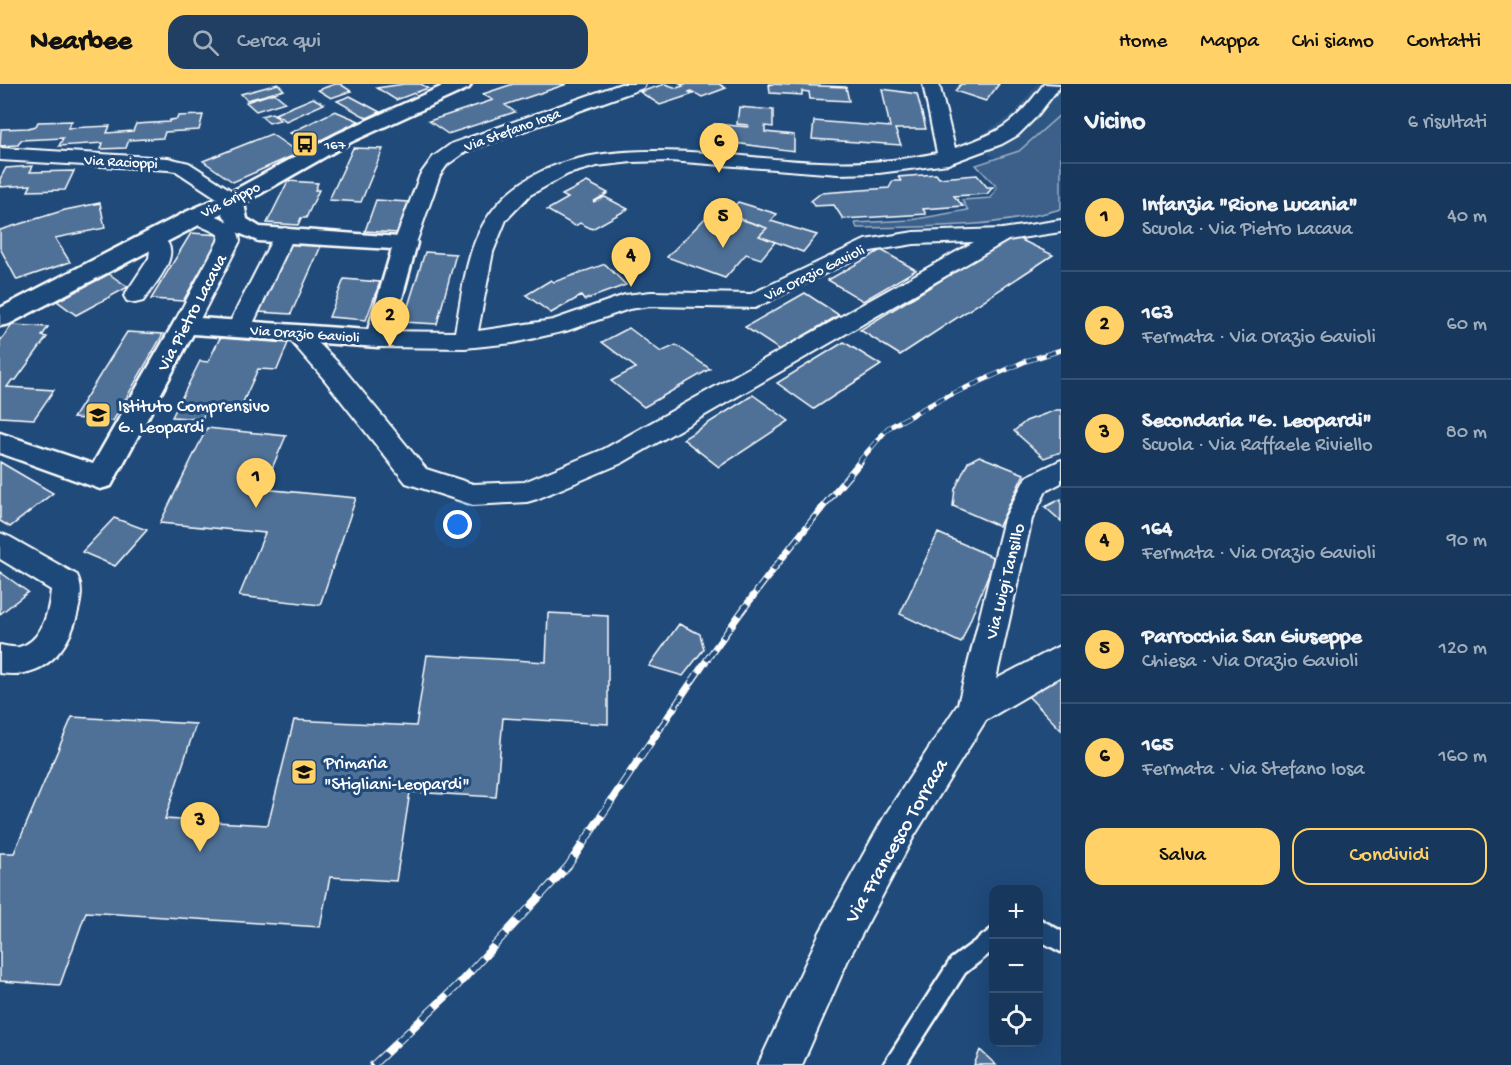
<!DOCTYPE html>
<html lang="it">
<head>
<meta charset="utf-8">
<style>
	body { margin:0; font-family:"Gochi Hand",sans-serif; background:#203f62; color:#f1f3f6 }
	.controls { position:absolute; right:18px; bottom:18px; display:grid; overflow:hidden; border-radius:12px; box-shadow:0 6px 24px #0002 }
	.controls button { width:54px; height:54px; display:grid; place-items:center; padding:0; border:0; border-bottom:2px solid #365272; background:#17385c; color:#f1f3f6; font:30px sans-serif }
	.you { position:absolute; left:458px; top:441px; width:21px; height:21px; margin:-15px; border:4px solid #fff; border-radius:50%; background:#1a73e8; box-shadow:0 0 0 9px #1a73e833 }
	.badge { display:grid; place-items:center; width:39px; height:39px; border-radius:50%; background:#ffd166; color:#111; font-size:20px; font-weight:700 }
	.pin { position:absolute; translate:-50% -50px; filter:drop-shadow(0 2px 3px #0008) }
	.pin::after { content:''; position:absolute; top:32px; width:21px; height:18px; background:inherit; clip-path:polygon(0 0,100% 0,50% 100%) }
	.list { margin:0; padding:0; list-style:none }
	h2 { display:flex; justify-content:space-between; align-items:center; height:78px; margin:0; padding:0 24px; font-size:26px }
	h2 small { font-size:20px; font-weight:400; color:#9eacbb }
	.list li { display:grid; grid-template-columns:39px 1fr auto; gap:18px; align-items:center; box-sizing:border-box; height:108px; padding:0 24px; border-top:2px solid #365272 }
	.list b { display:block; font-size:22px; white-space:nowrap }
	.list p { margin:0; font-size:20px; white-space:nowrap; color:#9eacbb }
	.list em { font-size:20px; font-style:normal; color:#9eacbb }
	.actions { display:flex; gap:12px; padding:18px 24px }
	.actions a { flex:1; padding:14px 0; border:2px solid #ffd166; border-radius:18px; text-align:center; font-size:21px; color:#ffd166 }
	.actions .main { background:#ffd166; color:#111 }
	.icon { flex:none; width:33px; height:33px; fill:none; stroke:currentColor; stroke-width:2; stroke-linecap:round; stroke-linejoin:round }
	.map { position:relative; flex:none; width:1061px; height:981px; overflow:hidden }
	header { display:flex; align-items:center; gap:36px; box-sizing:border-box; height:84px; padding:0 30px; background:#ffd166; color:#111 }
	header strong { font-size:28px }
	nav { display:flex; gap:33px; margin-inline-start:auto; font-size:21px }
	.search { width:420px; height:54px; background:#203f62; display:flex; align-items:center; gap:15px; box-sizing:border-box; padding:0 21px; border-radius:18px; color:#9eacbb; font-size:22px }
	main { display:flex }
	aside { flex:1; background:#17385c }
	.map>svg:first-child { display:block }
	.built { fill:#2e5683 }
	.green { fill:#3c618b; stroke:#9eb0c5; stroke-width:1.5 }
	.building { fill:#507197; stroke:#fff; stroke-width:1.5 }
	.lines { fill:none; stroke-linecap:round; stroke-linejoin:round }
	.service-casing { stroke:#fff; stroke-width:5 }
	.minor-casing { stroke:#fff; stroke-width:4 }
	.tertiary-casing { stroke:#fff; stroke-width:5 }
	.service { fill:#1f4a7a; fill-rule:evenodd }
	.minor { fill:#1f4a7a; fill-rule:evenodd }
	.tertiary { fill:#1f4a7a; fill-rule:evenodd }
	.rail-far2-casing { stroke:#fff; stroke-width:5 }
	.rail-far1-casing { stroke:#fff; stroke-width:7 }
	.rail-casing { stroke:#fff; stroke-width:8 }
	.rail-far2 { stroke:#1f4a7a; stroke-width:4; stroke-dasharray:10; stroke-linecap:butt }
	.rail-far1 { stroke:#1f4a7a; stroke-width:4.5; stroke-dasharray:14; stroke-linecap:butt }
	.rail { stroke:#1f4a7a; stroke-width:6; stroke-dasharray:17; stroke-linecap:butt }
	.labels { text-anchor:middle; stroke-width:6; stroke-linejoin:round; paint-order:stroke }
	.far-street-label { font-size:15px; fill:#fff; stroke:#1f4a7a }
	.far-poi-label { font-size:15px; fill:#fff; stroke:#1f4a7a; text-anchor:start }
	.street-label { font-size:18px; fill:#fff; stroke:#1f4a7a }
	.poi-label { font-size:18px; fill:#fff; stroke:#1f4a7a; text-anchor:start }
	.near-street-label { font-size:21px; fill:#fff; stroke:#1f4a7a }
</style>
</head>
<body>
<header>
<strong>Nearbee</strong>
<div class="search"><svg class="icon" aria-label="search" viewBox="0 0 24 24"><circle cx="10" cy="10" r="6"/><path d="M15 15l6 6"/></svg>Cerca qui</div>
<nav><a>Home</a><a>Mappa</a><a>Chi siamo</a><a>Contatti</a></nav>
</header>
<main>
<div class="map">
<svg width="1061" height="981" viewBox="0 0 1061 981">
	<rect width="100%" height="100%" fill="#1f4a7a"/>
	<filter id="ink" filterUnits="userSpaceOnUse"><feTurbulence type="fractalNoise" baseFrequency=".0167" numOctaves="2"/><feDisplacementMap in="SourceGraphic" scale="12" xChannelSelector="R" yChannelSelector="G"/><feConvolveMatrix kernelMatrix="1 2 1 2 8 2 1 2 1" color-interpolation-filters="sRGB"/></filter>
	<g filter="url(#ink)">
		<path class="built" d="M1037,0H1061V30L1019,67L996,74L965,57L979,52L1014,30Z"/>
		<path class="green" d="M1061,30V125C994,144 927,143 857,144L855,139L911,136L968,126L962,116L991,114L997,103L976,81L1019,67Z"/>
		<path class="building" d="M278,0L284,6L247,16L241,10Z
			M335,0H340L351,7L331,14L318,6Z
			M404,0H421L428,4L396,16L377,4Z
			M513,0H567L505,21L515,28L448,50L429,37L493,16L483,10Z
			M665,0L677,4L683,2L680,0H719L726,4L702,13L691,7L689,8L693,10L660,21L640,8Z
			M769,0L846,3L849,17L810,15L809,8L802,7V11L770,9Z
			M961,0H999L986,17L955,7Z
			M882,5L917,10L926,45H895L901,61L812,55L814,37L890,43Z
			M274,9L285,18L256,27L246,18Z
			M350,12L380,28L367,34L337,17Z
			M313,14L324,20L286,37L275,30Z
			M739,23L773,26V43L765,42V48L794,51V67L712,56L714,40L748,43V41L737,40Z
			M335,27L359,37L313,60L290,49Z
			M272,29L280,36L269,39L261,32Z
			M203,31L199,46L165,48L163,54L129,56L126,64L101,65L103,59L59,62L63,54L21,56L18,61L0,62L1,45L28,44L36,42L38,38L72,37L68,44L110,42L107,49L133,47L136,40L169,38L170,36L177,35L178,32Z
			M271,50L299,69L233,98L203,77Z
			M353,64L383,65L361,118L329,116Z
			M33,82L30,88L74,87L65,106L28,107L31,101L0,103V95L6,84Z
			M936,90L939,94L977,91L987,103H993L987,110L954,112L963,122L923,125L926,130L843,135L834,121L814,122L811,117L821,109L889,104L893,97H901L898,93Z
			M288,97L318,99L315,106H319L306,134H301L298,141L267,139Z
			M587,98L608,109L593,118L605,113L628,125L592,145L580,139L575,142L547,126L568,114L562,111Z
			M376,116L408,118L398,149L365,147Z
			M738,118L777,130L771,137L817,151L803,168L759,152L767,144L727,130Z
			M100,119L105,144L55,154L70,178L17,196L0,164V146L65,126Z
			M713,126L767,144L759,152L775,158L761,175L746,170L725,194L667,173Z
			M191,149L221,151L183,217L151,215Z
			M1013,152L1053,171L900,271L860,246Z
			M291,160L321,162L291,230L258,228Z
			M881,166L916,186L863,217L828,196Z
			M425,168L456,170L437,240L403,238Z
			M605,180L626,201L584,216L581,212L551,229L526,211L551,196L554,198Z
			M109,190L128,203L76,231L57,217Z
			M344,195L380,198L366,236L329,233Z
			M805,209L839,231L780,266L745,243Z
			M12,241L48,243L42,252L47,253L16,296H12L7,303L54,306L34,335L0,333V257Z
			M629,244L661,268L676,261L710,285L644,323L611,297L636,284L602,258Z
			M127,248L163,250L113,337L73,334Z
			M220,254L288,259L277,286L258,285L238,329L206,326L202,335L172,333L200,277L208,278Z
			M844,258L881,281L814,325L777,299Z
			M753,311L789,337L719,383L683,355Z
			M1056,326H1061V368L1044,374L1014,347L1026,337Z
			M207,344L286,352L263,405L356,414L320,521L239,512L265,449L160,439Z
			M979,372L1024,390L999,442L953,422L955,405L968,378Z
			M0,378L53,409L10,443L0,437Z
			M1061,415V437L1045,423Z
			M114,434L147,446L115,482L82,468Z
			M938,449L995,474L961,559L900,530Z
			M0,488L28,508L0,530Z
			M548,529L608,532V640L503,634L496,713L410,708L396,797L330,793L320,843L86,828L60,901L0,897V769H14L72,633L196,640L165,735L268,741L294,636L416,642L427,571L546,578Z
			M679,540L700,550L704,565L683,592L649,582Z
			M1061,586V646L1025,609Z
			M980,966L996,981H974Z"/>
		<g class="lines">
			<defs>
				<path id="service" d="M1038,834L1061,847V868L1038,856Z
					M994,843V866L965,889L906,981H883L951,875Z"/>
				<path id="minor" d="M621,0H645L643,4L465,68L447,81L440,91L416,159L412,163L405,165L398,163L394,159L420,91L433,73L451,60Z
					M923,0H939L955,64C1002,48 1014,40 1044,0L1061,1L1037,32L1018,51L1002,60L948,80L879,89L838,90L670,77L632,78L597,82L568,90L530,111L506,136L493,168L478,247L553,236L625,211L651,208L751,210L865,156L914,148L1002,145L1061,136V148L1008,156L622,379L537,415L527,418L473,421L406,399L324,295L284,249L288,244L296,241L304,244L342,283L426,385L473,400L524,398L604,365L974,158L914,160L871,167L755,224L651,222L629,225L566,247L513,259L465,264L378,263L370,260L366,255L370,250L378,247L455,248C462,212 465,171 484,139C547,32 719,75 820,78C859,80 899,77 937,69Z
					M0,64L168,74L189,79L240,112L243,116L240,120H226L176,87L168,86L0,76Z
					M196,126C213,130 239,137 240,157L197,241L193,246L185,248L177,246L173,241L218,157L219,151C209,144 193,141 186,132L189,128Z
					M285,144L292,146L295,150L251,244L247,249L239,251L231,249L227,244L275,150L278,146Z
					M152,150C192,160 156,198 143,217L135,219L127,217L124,212L149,174L150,166L141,156L145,152Z
					M1061,376V399L1046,407L1032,435L996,595L1061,561V592L986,636L913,754L848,876L802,981H758L820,848L887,728L958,620L1004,435L1026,393Z
					M0,449L10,453L77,491C83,503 81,515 78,527C69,567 43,596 0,589V561C6,562 14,564 19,563C43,557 49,526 51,506L0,475Z"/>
				<path id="tertiary" d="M447,0H471L469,4L351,58L244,119L247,135L260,143L413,154L417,159L391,255L387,261L378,263L193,250L111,402L100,405L0,369V349L93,380L176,235L185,233L368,246L392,165L258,157L234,147L222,129L9,240L0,242V224L188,127L225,111L337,50Z"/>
			</defs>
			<use href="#service" class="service-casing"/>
			<use href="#minor" class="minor-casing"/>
			<use href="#tertiary" class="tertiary-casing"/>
			<use href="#service" class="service"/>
			<use href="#minor" class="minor"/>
			<use href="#tertiary" class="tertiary"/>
			<defs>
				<path id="rail-far2" d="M858,379L888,344L941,315L1026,277L1061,266"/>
				<path id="rail-far1" d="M659,646C720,553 788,463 860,378"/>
				<path id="rail" d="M373,981L456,903L568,782L660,644"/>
			</defs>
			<use href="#rail-far2" class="rail-far2-casing"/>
			<use href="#rail-far1" class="rail-far1-casing"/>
			<use href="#rail" class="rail-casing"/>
			<use href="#rail-far2" class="rail-far2"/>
			<use href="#rail-far1" class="rail-far1"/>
			<use href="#rail" class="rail"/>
		</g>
	</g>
	<defs>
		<symbol id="bus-square" viewBox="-11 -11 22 22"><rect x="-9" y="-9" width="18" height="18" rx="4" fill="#ffd166" stroke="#1f4a7a"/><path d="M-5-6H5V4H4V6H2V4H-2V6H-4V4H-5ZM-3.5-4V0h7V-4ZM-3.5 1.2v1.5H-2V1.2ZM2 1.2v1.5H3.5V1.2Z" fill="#111"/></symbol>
		<symbol id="school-square" viewBox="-11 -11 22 22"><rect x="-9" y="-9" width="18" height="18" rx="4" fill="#ffd166" stroke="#1f4a7a"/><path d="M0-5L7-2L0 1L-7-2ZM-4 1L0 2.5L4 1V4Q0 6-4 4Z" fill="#111"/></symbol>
	</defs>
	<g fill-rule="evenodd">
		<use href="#bus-square" x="290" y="45" width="30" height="30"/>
		<use href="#school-square" x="83" y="316" width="30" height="30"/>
		<use href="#school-square" x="289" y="673" width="30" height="30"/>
	</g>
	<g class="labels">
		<g class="far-street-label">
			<text transform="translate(512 45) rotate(-20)" y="5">Via Stefano Iosa</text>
			<text transform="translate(121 77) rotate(3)" y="5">Via Racioppi</text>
			<text transform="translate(230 115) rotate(-26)" y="5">Via Grippo</text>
			<text transform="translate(814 188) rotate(-26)" y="5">Via Orazio Gavioli</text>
			<text transform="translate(305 249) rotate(4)" y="5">Via Orazio Gavioli</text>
		</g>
		<g class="far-poi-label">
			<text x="324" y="65">167</text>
		</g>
		<g class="street-label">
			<text transform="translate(191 228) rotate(-62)" y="6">Via Pietro Lacava</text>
			<text transform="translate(1004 497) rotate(-76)" y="6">Via Luigi Tansillo</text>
		</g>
		<g class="poi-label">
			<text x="118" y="327">Istituto Comprensivo<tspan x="118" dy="21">G. Leopardi</tspan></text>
			<text x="324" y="684">Primaria<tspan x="324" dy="21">"Stigliani-Leopardi"</tspan></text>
		</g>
		<g class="near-street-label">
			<text transform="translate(895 756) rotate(-60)" y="7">Via Francesco Torraca</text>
		</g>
	</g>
</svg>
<div class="controls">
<button>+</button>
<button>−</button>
<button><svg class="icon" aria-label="locate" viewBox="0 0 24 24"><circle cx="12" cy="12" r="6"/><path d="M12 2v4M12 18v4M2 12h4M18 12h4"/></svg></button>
</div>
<div class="you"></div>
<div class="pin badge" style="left:256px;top:424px">1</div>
<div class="pin badge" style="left:390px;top:263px">2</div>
<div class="pin badge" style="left:200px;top:768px">3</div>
<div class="pin badge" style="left:631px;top:203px">4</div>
<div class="pin badge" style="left:723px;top:164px">5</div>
<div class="pin badge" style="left:719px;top:89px">6</div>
</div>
<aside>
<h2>Vicino<small>6 risultati</small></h2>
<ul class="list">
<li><span class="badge">1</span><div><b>Infanzia &quot;Rione Lucania&quot;</b><p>Scuola · Via Pietro Lacava</p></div><em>40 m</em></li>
<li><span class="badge">2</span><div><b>163</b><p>Fermata · Via Orazio Gavioli</p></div><em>60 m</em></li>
<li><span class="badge">3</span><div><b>Secondaria &quot;G. Leopardi&quot;</b><p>Scuola · Via Raffaele Riviello</p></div><em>80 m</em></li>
<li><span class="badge">4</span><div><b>164</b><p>Fermata · Via Orazio Gavioli</p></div><em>90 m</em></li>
<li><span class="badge">5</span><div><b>Parrocchia San Giuseppe</b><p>Chiesa · Via Orazio Gavioli</p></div><em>120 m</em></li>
<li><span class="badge">6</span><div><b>165</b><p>Fermata · Via Stefano Iosa</p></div><em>160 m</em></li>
</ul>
<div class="actions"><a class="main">Salva</a><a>Condividi</a></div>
</aside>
</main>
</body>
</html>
